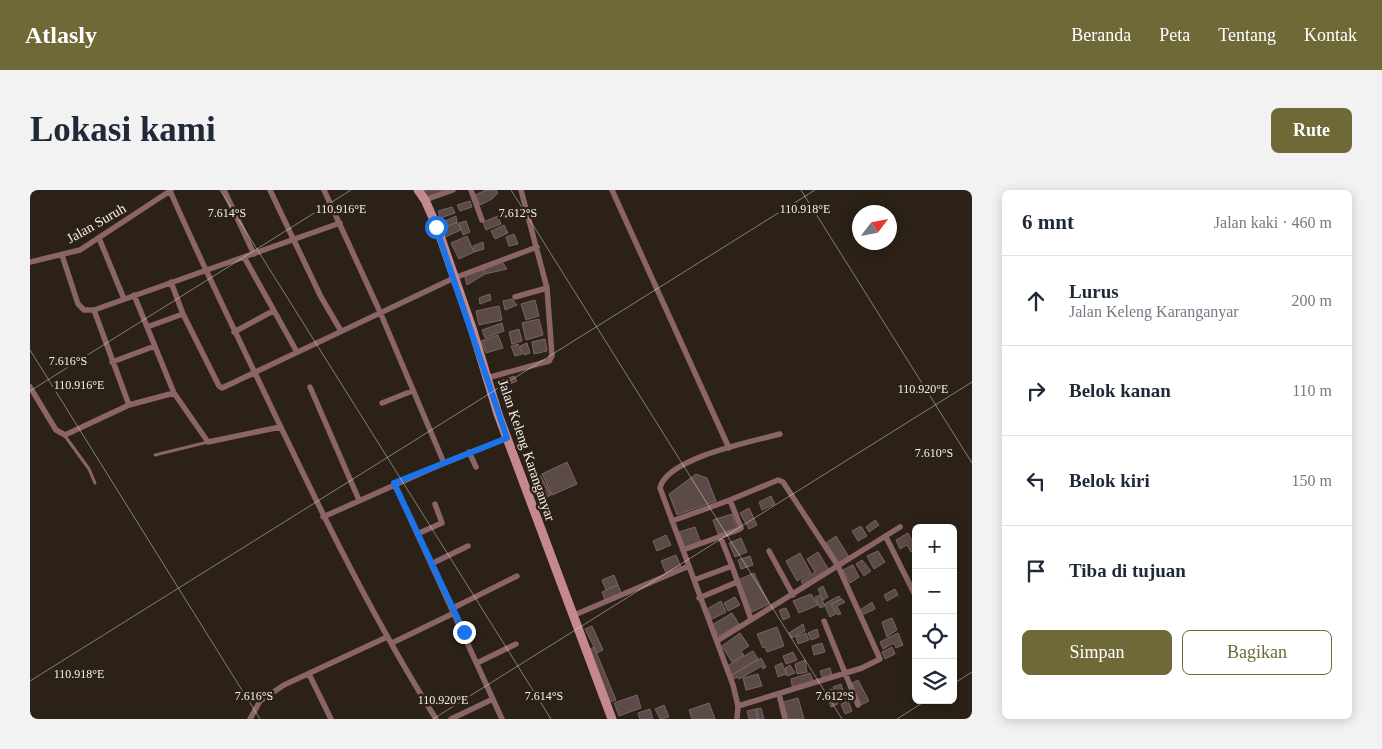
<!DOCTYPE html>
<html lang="id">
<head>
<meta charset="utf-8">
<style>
	body { margin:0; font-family:Georgia,serif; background:#f2f2f3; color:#1f2937 }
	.controls { position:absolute; right:15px; bottom:15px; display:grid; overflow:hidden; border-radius:8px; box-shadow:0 2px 12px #0003 }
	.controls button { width:45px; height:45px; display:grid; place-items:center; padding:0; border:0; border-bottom:1px solid #e0e1e3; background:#fff; color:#1f2937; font:25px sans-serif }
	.compass { position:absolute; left:822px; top:15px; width:45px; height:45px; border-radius:50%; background:#fff; box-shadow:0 2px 12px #0003; rotate:58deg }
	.stop { position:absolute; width:15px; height:15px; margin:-11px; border:4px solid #1a73e8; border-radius:50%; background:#fff }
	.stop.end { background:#1a73e8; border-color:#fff; box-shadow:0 1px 5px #0008 }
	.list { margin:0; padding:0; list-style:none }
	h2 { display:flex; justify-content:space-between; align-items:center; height:65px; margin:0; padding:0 20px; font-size:21px }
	h2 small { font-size:16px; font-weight:400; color:#747a83 }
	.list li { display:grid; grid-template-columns:32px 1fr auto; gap:15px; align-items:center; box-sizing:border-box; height:90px; padding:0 20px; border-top:1px solid #e0e1e3 }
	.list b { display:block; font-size:19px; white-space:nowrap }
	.list p { margin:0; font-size:16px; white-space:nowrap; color:#747a83 }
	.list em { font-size:16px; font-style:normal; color:#747a83 }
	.actions { display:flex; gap:10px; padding:15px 20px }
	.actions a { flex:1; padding:11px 0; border:1px solid #6f6937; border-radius:8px; text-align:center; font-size:18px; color:#6f6937 }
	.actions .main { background:#6f6937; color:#fff }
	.icon { flex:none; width:28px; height:28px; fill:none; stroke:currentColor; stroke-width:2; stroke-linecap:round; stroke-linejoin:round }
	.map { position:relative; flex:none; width:942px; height:529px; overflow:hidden; border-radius:8px }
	header { display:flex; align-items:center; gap:30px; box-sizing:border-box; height:70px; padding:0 25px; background:#6f6937; color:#fff }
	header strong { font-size:24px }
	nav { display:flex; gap:28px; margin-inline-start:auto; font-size:18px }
	.intro { display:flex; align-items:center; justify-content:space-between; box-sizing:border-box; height:120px; padding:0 30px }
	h1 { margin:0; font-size:35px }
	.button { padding:12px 22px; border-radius:8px; background:#6f6937; color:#fff; font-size:18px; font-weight:700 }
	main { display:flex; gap:30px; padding:0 30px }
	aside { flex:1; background:#fff; border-radius:8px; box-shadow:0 2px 12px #0003 }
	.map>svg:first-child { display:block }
	.building { fill:#5c4a48; stroke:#786563 }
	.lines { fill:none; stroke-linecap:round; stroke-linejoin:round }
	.lane { stroke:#8b6468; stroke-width:3 }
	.street { stroke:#8b6468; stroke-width:5.5 }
	.secondary { stroke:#c6888f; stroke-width:9 }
	.route { stroke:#1a73e8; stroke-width:6 }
	.ticks { fill:none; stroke:#f7f0e9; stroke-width:1; stroke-opacity:0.45 }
	.labels { text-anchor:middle; stroke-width:5; stroke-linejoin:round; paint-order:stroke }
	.street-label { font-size:14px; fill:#f7f0e9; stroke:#2b2116 }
	.ticks-label { font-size:12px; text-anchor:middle; fill:#f7f0e9; stroke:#2b2116; stroke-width:5; stroke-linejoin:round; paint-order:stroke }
</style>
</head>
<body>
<header>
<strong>Atlasly</strong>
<nav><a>Beranda</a><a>Peta</a><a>Tentang</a><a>Kontak</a></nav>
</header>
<div class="intro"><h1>Lokasi kami</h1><a class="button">Rute</a></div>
<main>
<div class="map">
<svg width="942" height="529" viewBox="0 0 942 529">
	<rect width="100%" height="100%" fill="#2b2116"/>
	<path class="building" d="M393,0H417L395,10Z
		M456,0H466L468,3L462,9L450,15L445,5Z
		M440,11L442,17L430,21L427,15Z
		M422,17L425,23L410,28L408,21Z
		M487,17L489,23L474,28L472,23Z
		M426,26L427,32L416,37L413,32Z
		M468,26L471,34L456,40L453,32Z
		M436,31L440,42L433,45L429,33Z
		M427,32L431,40L411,49L416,37Z
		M474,35L478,43L465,49L461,41Z
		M484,44L488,54L479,56L476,47Z
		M437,46L444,62L429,69L421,53Z
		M453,52L454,59L444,62L443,56Z
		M471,70L477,79L455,84L453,77Z
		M453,77L455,84L437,95L434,84Z
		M460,104L461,110L450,114L449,108Z
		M482,109L487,115L475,120L473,111Z
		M505,110L509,126L496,130L491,114Z
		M469,116L472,130L449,135L446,121Z
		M509,129L513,145L496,150L492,133Z
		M472,133L474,141L455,148L452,140Z
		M489,139L492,151L482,154L479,142Z
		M468,145L473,158L456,163L451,151Z
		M515,149L517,161L504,164L502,152Z
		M497,153L500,163L494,165L490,156Z
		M488,154L492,164L485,166L481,156Z
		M484,186L487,191L473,197L470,191Z
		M537,272L547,294L522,305L512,284Z
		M666,284L677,288L686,311L647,325L639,304Z
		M510,285L521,305L515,308L505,288Z
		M741,306L745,314L732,320L729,312Z
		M719,318L727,335L719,339L710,323Z
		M702,324L707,338L688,344L683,330Z
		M845,330L849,335L839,342L836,337Z
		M831,336L837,346L828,351L822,341Z
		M665,337L671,353L655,358L649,342Z
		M878,343L886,357L881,362L877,355L870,359L866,350Z
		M636,345L641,355L627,361L623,351Z
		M806,346L819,367L809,373L796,353Z
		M711,348L717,362L705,367L699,353Z
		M848,361L855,372L844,379L837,366Z
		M788,362L799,380L774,396L771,391L785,382L777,369Z
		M770,363L781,383L767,391L756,371Z
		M646,365L651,377L636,383L631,371Z
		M720,366L723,375L711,379L708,370Z
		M832,370L841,381L834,386L826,374Z
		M823,375L829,387L820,393L813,380Z
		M724,383L739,414L722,422L708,390Z
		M584,385L588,395L576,400L572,390Z
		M588,395L592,405L576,412L572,402Z
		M793,396L798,407L793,410L788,399Z
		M865,399L868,405L857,411L854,405Z
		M781,404L788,415L769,423L763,411Z
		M790,405L795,416L790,418L785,407Z
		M809,406L811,409L801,414L806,424L800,427L795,416L796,413Z
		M705,407L710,415L698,421L694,413Z
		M812,409L815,412L807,416L811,424L808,425L802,414Z
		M691,411L696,422L682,429L677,419Z
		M842,412L845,419L832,425L830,420Z
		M756,418L760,427L753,430L749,420Z
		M702,423L709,434L689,446L682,435Z
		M862,428L867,440L857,447L852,432Z
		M773,434L775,441L762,448L759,443Z
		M562,436L573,460L567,463L555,439Z
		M747,437L754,456L737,462L735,457L733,458L727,444Z
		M787,439L789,447L781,450L778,443Z
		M710,443L719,456L711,461L714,465L702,472L692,456Z
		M776,443L779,450L768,454L766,447Z
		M868,443L873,455L866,458L864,453L853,459L850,452Z
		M792,453L795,462L784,465L782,456Z
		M564,457L586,510L580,512L558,460Z
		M862,457L865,464L855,469L852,462Z
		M723,461L728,469L702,485L697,476Z
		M763,462L767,470L756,474L753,466Z
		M731,468L736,477L733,479L732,476L709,489L707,487L704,489L702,485Z
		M775,470L777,482L767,484L765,474Z
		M752,473L756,484L748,487L745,476Z
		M760,475L765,483L757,486L755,478Z
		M800,478L802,485L793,489L790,481Z
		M780,483L784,493L763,500L761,489Z
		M728,484L732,496L716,500L713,488Z
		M828,490L839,511L831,515L822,493Z
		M811,494L816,509L808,512L803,497Z
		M802,499L808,514L801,517L796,501Z
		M607,505L611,518L589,526L584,513Z
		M768,508L774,529H758L753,512Z
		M818,511L822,521L815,524L811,514Z
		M679,513L685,529H662L659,520Z
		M634,515L639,527L630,529L625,519Z
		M731,518L734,529H728L726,519Z
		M620,519L623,529H610L608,523Z
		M726,519L728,529H719L717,521Z"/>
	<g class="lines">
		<path class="lane" d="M35,246L59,279L65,293
			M125,265L178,252"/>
		<path class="street" d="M141,0L140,1C167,62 196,123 225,183C281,301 337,419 406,529
			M194,0L224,64
			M240,0L291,107L311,141
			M294,0L350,122L414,273L477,248
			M441,0L452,30
			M582,0L699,258
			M395,10L423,0
			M69,48L94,109
			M32,65L48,114L54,120H64L310,33
			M214,67L267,162
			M0,72L50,60L140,1
			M141,92L153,124L189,196L192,198L424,88L507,57
			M104,105L144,203
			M485,107L517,98
			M64,120L99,215L144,203L178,252L250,237
			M117,137L153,124
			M204,142L243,121
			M82,172L125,156
			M457,188L519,171L522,166L517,98L491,0
			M0,197L26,240L35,245L99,215
			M280,197L329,310
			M352,213L382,201
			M439,262L446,277
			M364,293L472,529
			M700,310L748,290L753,292L808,376L850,469L832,478L708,516
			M293,327L414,273
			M642,331L700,310L711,338L708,340L653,360
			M387,344L412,333L405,314
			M856,347L886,407
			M739,361L763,405
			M401,374L438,356
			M702,376L721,429
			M664,390L702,376L690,346
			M669,408L707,392
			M423,418L487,386
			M542,426L659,376
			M794,431L828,515
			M687,451L870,337
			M362,453L424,423
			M447,473L486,454
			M279,484L301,529
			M749,504L755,529
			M220,529L230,511L254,495L357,447
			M421,529L463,509
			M707,529L708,516L703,495L630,298C636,268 724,251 750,244"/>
		<path class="secondary" d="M388,0L395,10L407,37L442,138L468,224L582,529"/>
	</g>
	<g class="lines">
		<path class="route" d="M406,37L477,248L364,293L434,442"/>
	</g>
	<path class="ticks" d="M190,0L521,529M481,0L812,529M771,0L942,273M0,160L230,529M0,201L321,0M0,491L785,0M923,494L942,482M403,529L942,192M867,529L897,510"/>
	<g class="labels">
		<g class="street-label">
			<text transform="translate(66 33) rotate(-30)" y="5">Jalan Suruh</text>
			<text transform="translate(497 260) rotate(71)" y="5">Jalan Keleng Karanganyar</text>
		</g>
	</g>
	<g class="ticks-label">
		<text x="311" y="23">110.916°E</text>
		<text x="775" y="23">110.918°E</text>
		<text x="197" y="27">7.614°S</text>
		<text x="488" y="27">7.612°S</text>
		<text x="38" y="175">7.616°S</text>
		<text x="49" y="199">110.916°E</text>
		<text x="893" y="203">110.920°E</text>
		<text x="904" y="267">7.610°S</text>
		<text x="49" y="488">110.918°E</text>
		<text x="224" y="510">7.616°S</text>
		<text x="514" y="510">7.614°S</text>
		<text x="805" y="510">7.612°S</text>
		<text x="413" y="514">110.920°E</text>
	</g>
</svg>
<div class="controls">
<button>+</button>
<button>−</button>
<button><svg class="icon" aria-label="locate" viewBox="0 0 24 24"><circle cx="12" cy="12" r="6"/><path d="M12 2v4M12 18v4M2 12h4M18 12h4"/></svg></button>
<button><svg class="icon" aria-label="layers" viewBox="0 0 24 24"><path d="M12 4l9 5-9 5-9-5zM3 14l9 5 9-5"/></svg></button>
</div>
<svg class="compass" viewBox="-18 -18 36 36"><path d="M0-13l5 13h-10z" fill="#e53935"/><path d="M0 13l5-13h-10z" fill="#747a83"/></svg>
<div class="stop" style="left:406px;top:37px"></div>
<div class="stop end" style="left:434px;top:442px"></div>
</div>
<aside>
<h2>6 mnt<small>Jalan kaki · 460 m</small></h2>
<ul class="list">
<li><svg class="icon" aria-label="ahead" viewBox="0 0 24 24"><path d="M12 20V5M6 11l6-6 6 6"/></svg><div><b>Lurus</b><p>Jalan Keleng Karanganyar</p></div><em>200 m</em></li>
<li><svg class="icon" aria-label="right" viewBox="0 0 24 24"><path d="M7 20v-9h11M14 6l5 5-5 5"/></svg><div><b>Belok kanan</b></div><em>110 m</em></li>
<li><svg class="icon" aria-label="left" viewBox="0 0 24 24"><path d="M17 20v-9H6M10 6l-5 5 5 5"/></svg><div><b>Belok kiri</b></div><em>150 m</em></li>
<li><svg class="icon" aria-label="arrive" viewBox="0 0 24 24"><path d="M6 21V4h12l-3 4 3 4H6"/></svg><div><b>Tiba di tujuan</b></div></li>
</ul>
<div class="actions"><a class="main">Simpan</a><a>Bagikan</a></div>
</aside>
</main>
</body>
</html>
